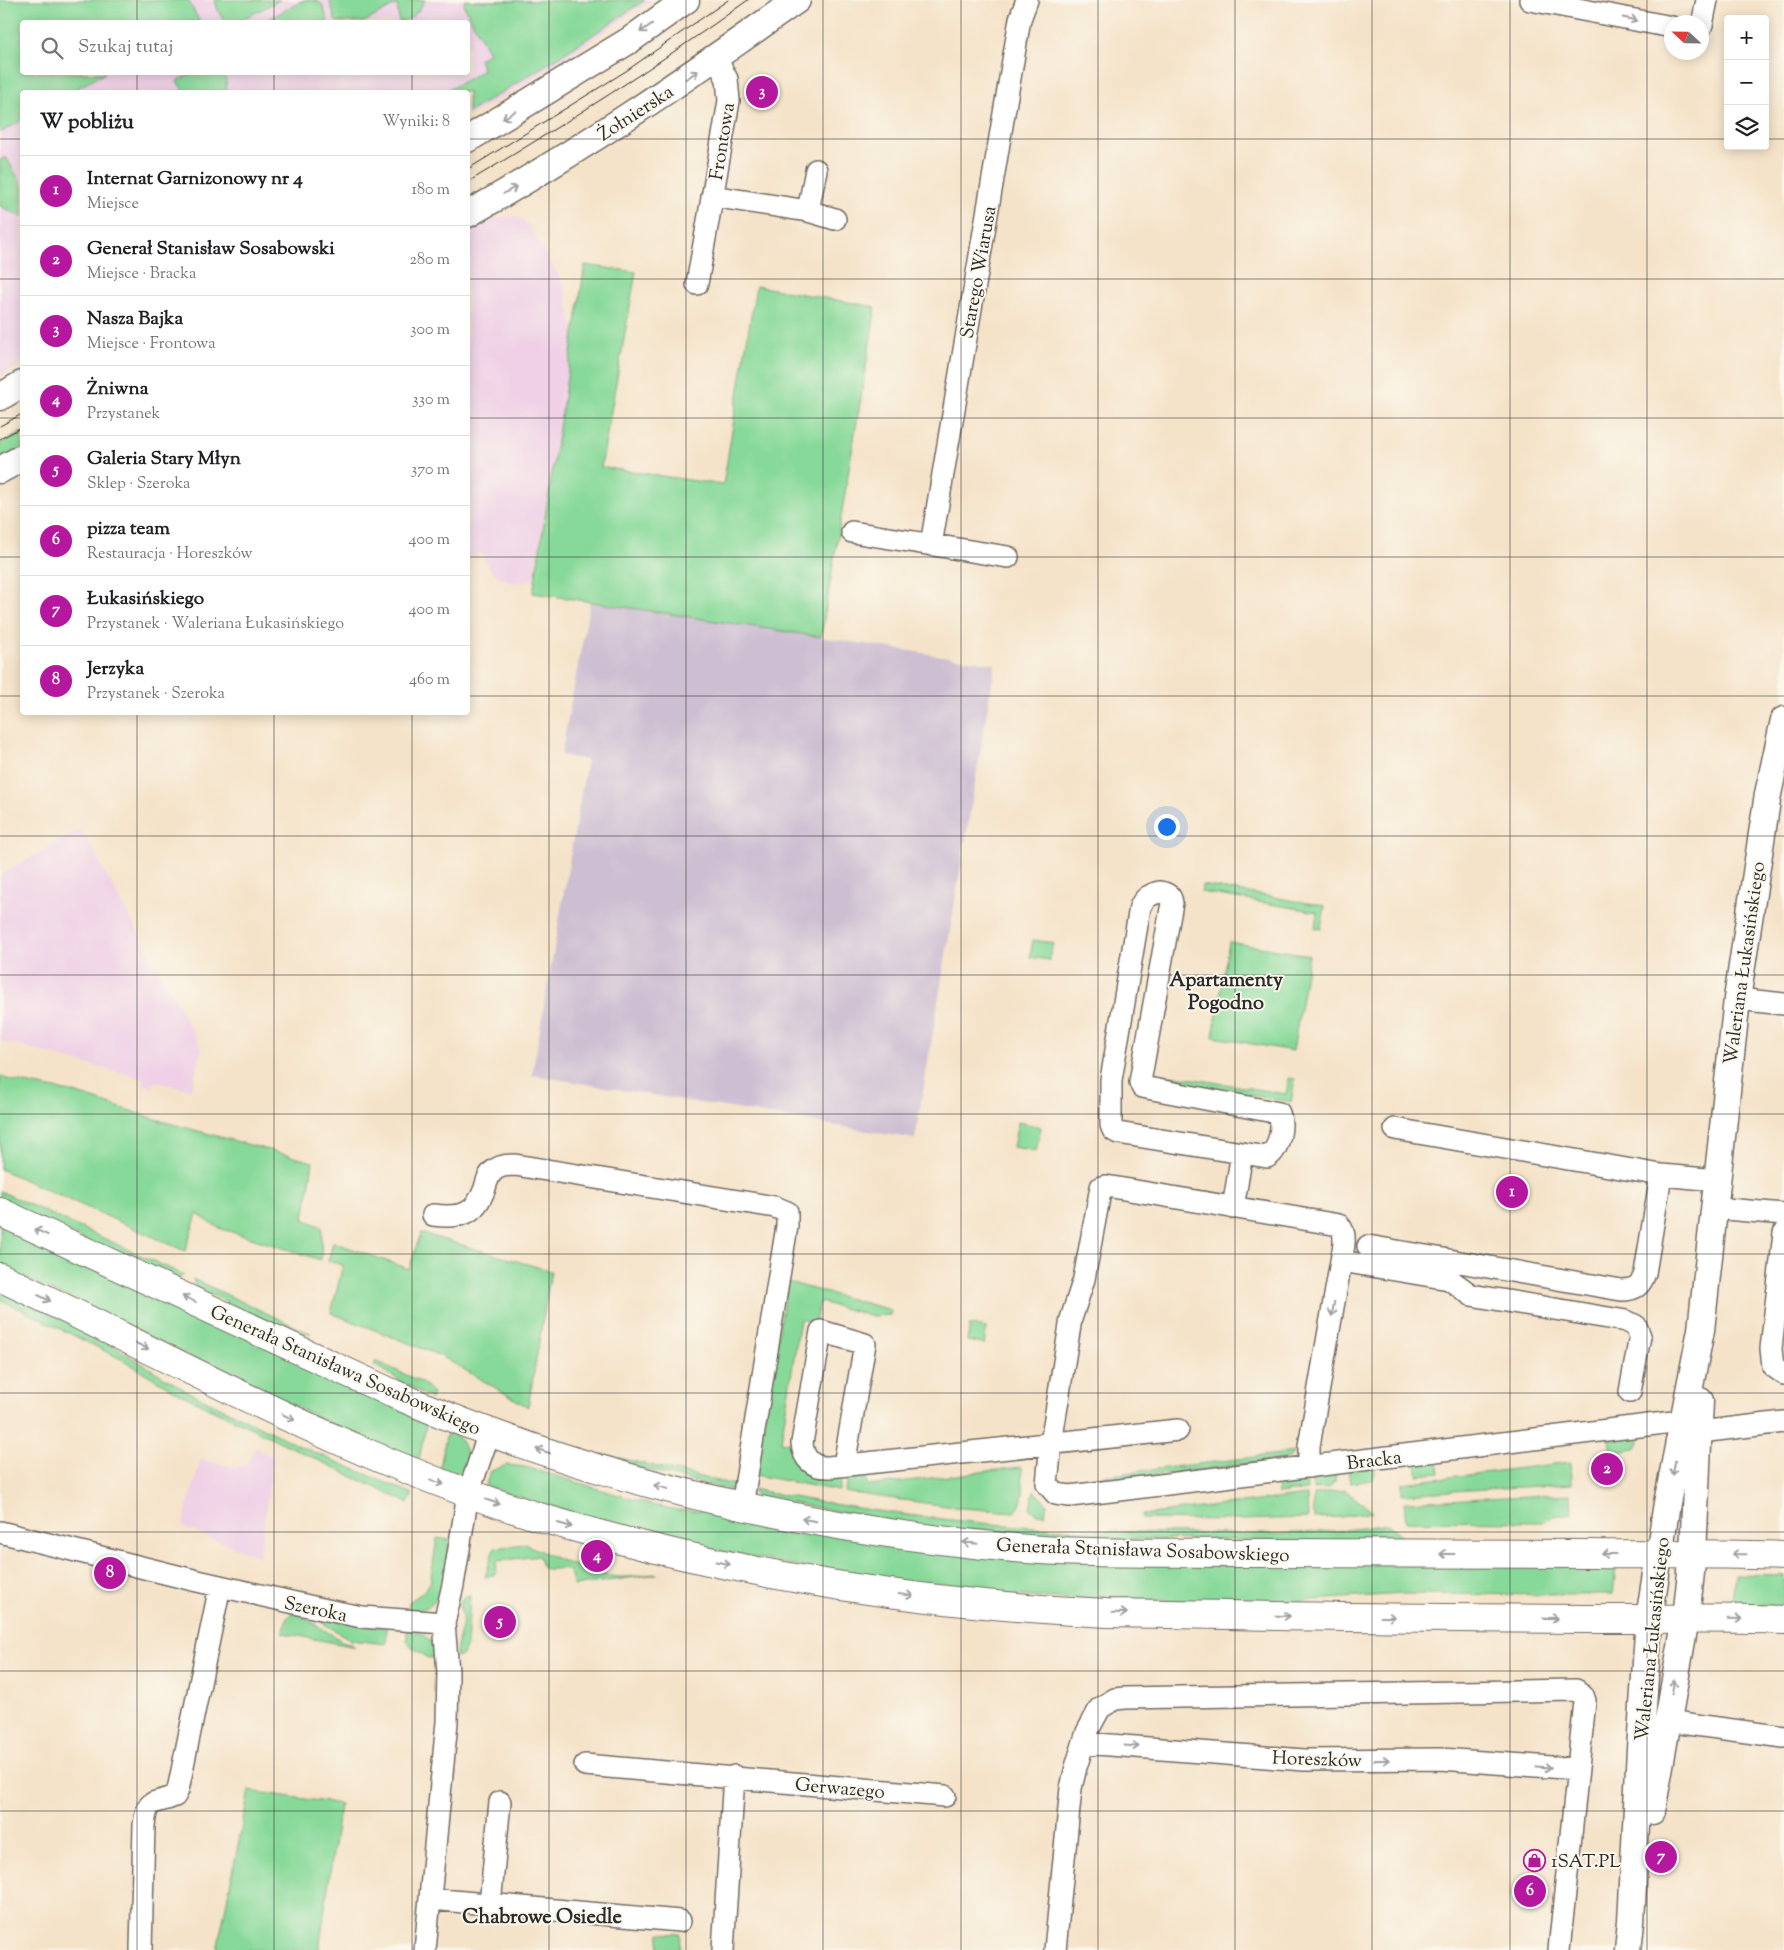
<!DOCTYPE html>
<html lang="pl">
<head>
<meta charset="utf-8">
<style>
	body { margin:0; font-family:"Sorts Mill Goudy",serif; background:#f2f2f2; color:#202124 }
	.controls { position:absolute; right:15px; top:15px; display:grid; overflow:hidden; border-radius:5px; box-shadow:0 2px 12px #0003 }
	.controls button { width:45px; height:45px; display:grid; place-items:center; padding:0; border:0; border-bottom:1px solid #e0e0e0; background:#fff; color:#202124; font:25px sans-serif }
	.compass { position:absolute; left:1664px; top:15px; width:45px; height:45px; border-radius:50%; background:#fff; box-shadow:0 2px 12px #0003; rotate:292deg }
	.you { position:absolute; left:1166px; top:826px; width:18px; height:18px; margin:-12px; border:4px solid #fff; border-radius:50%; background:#1a73e8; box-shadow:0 0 0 8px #1a73e833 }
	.badge { display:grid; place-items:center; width:32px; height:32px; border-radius:50%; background:#b5179e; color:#fff; font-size:16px; font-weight:700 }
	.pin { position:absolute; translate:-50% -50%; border:2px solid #fff; box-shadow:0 1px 5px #0006 }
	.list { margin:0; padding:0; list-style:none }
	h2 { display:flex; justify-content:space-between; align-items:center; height:65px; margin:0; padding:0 20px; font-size:21px }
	h2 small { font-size:16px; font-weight:400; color:#757577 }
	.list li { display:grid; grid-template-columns:32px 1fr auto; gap:15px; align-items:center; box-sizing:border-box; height:70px; padding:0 20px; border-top:1px solid #e0e0e0 }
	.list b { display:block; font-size:19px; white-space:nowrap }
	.list p { margin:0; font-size:16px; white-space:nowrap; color:#757577 }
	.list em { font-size:16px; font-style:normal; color:#757577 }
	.icon { flex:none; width:28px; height:28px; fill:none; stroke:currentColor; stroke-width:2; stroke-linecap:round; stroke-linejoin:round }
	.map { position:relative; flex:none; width:1784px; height:1950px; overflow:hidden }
	.search { position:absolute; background:#fff; box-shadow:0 2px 12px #0003; left:20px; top:20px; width:450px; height:55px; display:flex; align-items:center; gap:12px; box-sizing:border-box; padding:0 18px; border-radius:5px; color:#757577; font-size:19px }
	.panel { position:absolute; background:#fff; box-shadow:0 2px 12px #0003; left:20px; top:90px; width:450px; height:625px; border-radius:5px }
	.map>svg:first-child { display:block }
	.built { fill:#efd0e6; fill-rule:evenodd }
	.industrial { fill:#cdbed2 }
	.green { fill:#87d999; stroke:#598262 }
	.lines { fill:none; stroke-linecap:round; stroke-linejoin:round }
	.minor-casing { stroke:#726b62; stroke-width:24 }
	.tertiary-casing { stroke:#726b62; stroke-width:29 }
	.secondary-casing { stroke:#726b62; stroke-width:30 }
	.minor { stroke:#fff; stroke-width:21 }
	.tertiary { stroke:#fff; stroke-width:26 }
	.secondary { stroke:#fff; stroke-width:28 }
	.tram { stroke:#2b2b2b; stroke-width:1 }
	.oneway { stroke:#a0a0a0 }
	.grid { fill:none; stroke:#2b2b2b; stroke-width:1; stroke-opacity:0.55 }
	.labels { text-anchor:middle; stroke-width:4; stroke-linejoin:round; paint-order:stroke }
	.street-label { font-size:19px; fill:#2b2b2b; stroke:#fbf7ec }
	.poi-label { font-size:19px; fill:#2b2b2b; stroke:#fbf7ec; text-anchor:start }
	.neighbourhood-label { font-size:20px; font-weight:bold; fill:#2b2b2b; stroke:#fbf7ec }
</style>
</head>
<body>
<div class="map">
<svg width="1784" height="1950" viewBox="0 0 1784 1950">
	<rect width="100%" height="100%" fill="#fbf7ec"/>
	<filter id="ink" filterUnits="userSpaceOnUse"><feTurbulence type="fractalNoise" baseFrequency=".02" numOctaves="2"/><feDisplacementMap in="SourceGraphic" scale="10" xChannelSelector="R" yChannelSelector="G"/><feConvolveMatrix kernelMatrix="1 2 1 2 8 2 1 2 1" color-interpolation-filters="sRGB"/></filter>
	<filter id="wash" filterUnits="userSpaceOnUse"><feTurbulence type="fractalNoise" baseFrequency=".0096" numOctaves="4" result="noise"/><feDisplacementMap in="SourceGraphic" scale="20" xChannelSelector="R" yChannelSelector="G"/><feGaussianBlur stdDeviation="1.12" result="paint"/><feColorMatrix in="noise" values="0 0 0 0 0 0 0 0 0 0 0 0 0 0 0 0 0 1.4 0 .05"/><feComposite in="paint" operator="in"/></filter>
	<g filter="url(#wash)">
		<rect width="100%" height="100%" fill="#f5e3c9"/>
		<path class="built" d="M0,0H652L532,80L468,117V92H22V364L0,376ZM22,22H468V72H22Z
			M504,216H513L522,219L528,225L564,285L574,335L534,577L529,581L517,583L511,582L495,575L488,567L481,552L468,560V233L494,219Z
			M81,829L202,1049L191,1090L154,1081L153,1087L143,1085L144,1079L0,1041V875Z
			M255,1448L274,1457L259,1557L182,1527L201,1459L236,1468L247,1463Z"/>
		<path class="industrial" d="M590,602L995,664L915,1139L532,1075L587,760L561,755Z"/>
		<path class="green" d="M0,0H188L200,22H22V72L105,73L70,92H22V120L0,133Z
			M215,0H280L237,22H224L218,10Z
			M304,0H314L322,4L328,22H263Z
			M333,0H425C420,10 411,21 399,22L397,4L364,22H336L330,2Z
			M465,0L476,1L645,0L570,50L468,113V92H445L483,70L479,59L489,53L464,6Z
			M195,72L225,73L227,92H184L177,81Z
			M6,157L22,185V217L0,206V160Z
			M585,265L636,272L601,467L723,485L756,286L876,307L821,637L533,593Z
			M22,432V448L0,460V444Z
			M1202,885L1325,906L1321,929L1315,928L1317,912L1201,892Z
			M1033,940L1053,943L1049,960L1030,957Z
			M1229,942L1309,955L1293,1051L1213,1037Z
			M1170,1075L1286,1094L1289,1078L1295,1079L1291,1102L1168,1081Z
			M0,1076L10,1080L71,1092L165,1122L313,1162L304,1219L322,1227L321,1260L219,1228L197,1214L185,1251L0,1169Z
			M1018,1122L1041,1127L1036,1151L1013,1147Z
			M0,1191L184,1275L175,1280L0,1202Z
			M0,1224L427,1419L418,1465L0,1266Z
			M421,1233L551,1271L528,1407L441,1356L331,1313L343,1265L328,1261L333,1242L409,1269Z
			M193,1279L305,1331L311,1333L301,1336L196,1288Z
			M787,1282L891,1310L890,1315L872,1316L820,1302L815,1322L800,1319L781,1441L795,1444C801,1477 809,1478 842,1475L839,1491L755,1475Z
			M0,1288L89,1331L185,1390L304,1448L413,1494L408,1503L178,1393L125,1361L0,1299Z
			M970,1325L987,1328L984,1344L967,1341Z
			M376,1361L421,1382L433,1393L431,1399L374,1365Z
			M448,1427C463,1439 475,1460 460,1479L439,1472Z
			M1639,1434V1442L1635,1449L1611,1453L1609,1438Z
			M1295,1452L1287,1459L1081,1484L1080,1482L1085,1478Z
			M602,1454L735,1485L731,1490L601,1459Z
			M1437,1458L1440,1473L1417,1475V1461Z
			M1570,1462L1571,1484L1402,1494V1483Z
			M507,1465L526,1467L652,1505L678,1510L711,1511L834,1535L1616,1568L1613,1595H1599L1400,1594L1271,1603L1111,1600L1032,1597L866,1580L642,1535L485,1486L491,1471Z
			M1375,1466L1373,1480L1350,1483L1348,1470Z
			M1021,1467C1023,1481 1027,1503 1014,1512L962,1508L844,1492L848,1480L866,1477L867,1486Z
			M1336,1472L1335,1481L1329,1488L1313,1489L1312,1475Z
			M1306,1475L1307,1490L1278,1494L1276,1479Z
			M753,1489C894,1519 1037,1531 1181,1533C1250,1534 1320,1536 1388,1524L1401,1535L1362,1541L1122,1539L1039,1537L932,1529L755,1496Z
			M1034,1490L1047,1504L1045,1515L1037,1514L1030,1509Z
			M1345,1490L1373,1512L1341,1517L1314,1518L1313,1494Z
			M1571,1494L1572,1514L1552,1516L1543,1522L1406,1521L1404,1502Z
			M1307,1495L1308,1518L1238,1520L1142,1519V1515Z
			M437,1538L449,1540C445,1571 448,1610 408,1612L409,1602L423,1592L430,1583Z
			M525,1544C554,1557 586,1574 618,1577C631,1578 644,1574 657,1574L573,1586C569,1558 560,1573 542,1568L539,1556L497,1561L496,1574L485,1577L493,1551L495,1548Z
			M1735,1574L1784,1575V1607L1732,1604Z
			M470,1595L467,1645L463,1655L456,1657C456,1635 468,1628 459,1605L463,1598Z
			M292,1613L299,1614L340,1640L356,1647L283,1633L287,1618Z
			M318,1618L387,1628L386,1644L351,1640L318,1620Z
			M407,1629C423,1632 435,1641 438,1657L428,1658L412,1647L407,1641Z
			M249,1791L340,1804L319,1950H217Z
			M660,1933L681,1934L680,1950H658Z"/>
	</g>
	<g filter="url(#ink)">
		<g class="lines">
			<defs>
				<path id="minor" d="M1530,0L1672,27
					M1702,25L1707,0
					M712,196L808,211L835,219
					M808,211L816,170
					M697,284L729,101L727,79L716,58
					M852,532L1008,557
					M931,545L1020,19L1027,0
					M1159,892C1167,893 1171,895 1172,903L1140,1082L1142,1087L1279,1113C1284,1125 1279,1151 1267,1157L1118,1133L1113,1130L1111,1125V1080L1140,907C1144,898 1149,895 1159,892Z
					M1737,999L1784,1004
					M1395,1129L1661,1175
					M1233,1208L1242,1153
					M1714,1208L1784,1214
					M433,1215C460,1218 475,1216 485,1188C487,1180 489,1173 496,1169C502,1165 508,1165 515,1165L775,1207L787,1212V1226L742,1506
					M1784,1233L1771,1349L1773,1366L1784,1374
					M1368,1246L1621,1290C1635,1290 1641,1286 1645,1273L1661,1175L1717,1180
					M1341,1261L1449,1279L1471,1295L1626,1321L1636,1326L1640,1336L1630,1392
					M1683,1434L1784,1422
					M844,1465L865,1344L821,1331L802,1443C803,1460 814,1468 829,1467L1178,1430
					M1309,1467V1446L1341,1261C1343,1250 1348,1234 1339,1225L1106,1186L1101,1187L1084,1279L1071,1319L1051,1443L1047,1484L1056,1494L1070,1496L1697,1419
					M0,1532L193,1580L322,1609L362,1617L444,1623
					M1666,1721L1784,1737
					M1084,1743L1304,1760L1441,1759L1578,1769
					M585,1765L945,1796
					M430,1899L680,1921
					M490,1904L500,1802
					M141,1950L144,1825C148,1795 153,1806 175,1796L178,1790L220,1586
					M425,1950L447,1722L448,1672L444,1623L453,1585L468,1494L489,1433
					M723,1950L734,1776
					M1055,1950L1071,1788L1076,1767L1087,1732L1100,1708L1115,1699L1125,1698L1576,1690L1583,1695L1585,1701L1559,1950"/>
				<path id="tertiary" d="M468,139L630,40L686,0
					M468,214C582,150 690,76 797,0
					M0,397L22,384
					M0,470L22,458
					M1652,1811L1686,1618L1693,1554L1700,1401
					M1628,1950L1631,1922L1640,1749L1649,1619L1667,1503L1701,1330L1737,999L1768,794L1784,720"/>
				<path id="secondary" d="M0,1212L394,1394C588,1478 794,1527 1004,1547C1084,1555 1165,1552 1245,1553C1361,1553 1477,1554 1593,1554C1656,1555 1720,1553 1784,1556
					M0,1277C184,1364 363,1466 559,1523C737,1575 923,1604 1107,1613C1147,1614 1188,1614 1228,1615C1357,1618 1487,1618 1617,1619C1673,1619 1728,1617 1784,1620"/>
			</defs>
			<use href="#minor" class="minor-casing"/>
			<use href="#tertiary" class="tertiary-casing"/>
			<use href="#secondary" class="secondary-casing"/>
			<use href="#minor" class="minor"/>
			<use href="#tertiary" class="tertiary"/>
			<use href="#secondary" class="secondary"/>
			<path class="tram" d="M468,169L626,71L728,0
				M468,182C563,125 658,65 748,0
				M0,426L22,414
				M0,439L22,427"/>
		</g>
		<defs><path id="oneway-shaft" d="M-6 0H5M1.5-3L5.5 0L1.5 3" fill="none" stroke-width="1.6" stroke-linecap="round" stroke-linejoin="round" transform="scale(1.25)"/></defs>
		<g class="oneway">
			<use href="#oneway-shaft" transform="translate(1630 19) rotate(11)"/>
			<use href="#oneway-shaft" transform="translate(646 28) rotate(145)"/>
			<use href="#oneway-shaft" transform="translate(692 75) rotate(-34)"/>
			<use href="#oneway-shaft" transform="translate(509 115) rotate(148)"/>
			<use href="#oneway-shaft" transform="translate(510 190) rotate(-30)"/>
			<use href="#oneway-shaft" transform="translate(41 1232) rotate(-155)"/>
			<use href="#oneway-shaft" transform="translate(44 1298) rotate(26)"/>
			<use href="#oneway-shaft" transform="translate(189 1299) rotate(-156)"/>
			<use href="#oneway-shaft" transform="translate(1333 1309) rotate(100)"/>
			<use href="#oneway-shaft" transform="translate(142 1346) rotate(26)"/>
			<use href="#oneway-shaft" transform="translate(288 1417) rotate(26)"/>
			<use href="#oneway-shaft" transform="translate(543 1451) rotate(-162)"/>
			<use href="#oneway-shaft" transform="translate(1674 1468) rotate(100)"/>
			<use href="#oneway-shaft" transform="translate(437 1482) rotate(20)"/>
			<use href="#oneway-shaft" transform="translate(661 1487) rotate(-165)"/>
			<use href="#oneway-shaft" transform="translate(493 1502) rotate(19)"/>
			<use href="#oneway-shaft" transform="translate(809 1520) rotate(-170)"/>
			<use href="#oneway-shaft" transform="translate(565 1525) rotate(16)"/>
			<use href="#oneway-shaft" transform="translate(970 1543) rotate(-174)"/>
			<use href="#oneway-shaft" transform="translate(1447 1554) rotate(-180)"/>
			<use href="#oneway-shaft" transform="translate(1609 1554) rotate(-180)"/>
			<use href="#oneway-shaft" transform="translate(1739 1554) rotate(-179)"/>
			<use href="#oneway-shaft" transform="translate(723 1563) rotate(11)"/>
			<use href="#oneway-shaft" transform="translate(906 1595) rotate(8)"/>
			<use href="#oneway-shaft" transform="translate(1120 1613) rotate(1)"/>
			<use href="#oneway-shaft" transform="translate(1283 1616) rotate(1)"/>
			<use href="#oneway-shaft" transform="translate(1388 1617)"/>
			<use href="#oneway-shaft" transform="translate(1551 1618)"/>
			<use href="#oneway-shaft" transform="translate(1735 1619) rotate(1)"/>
			<use href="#oneway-shaft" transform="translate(1673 1687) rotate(-79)"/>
			<use href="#oneway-shaft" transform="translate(1132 1746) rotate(4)"/>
			<use href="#oneway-shaft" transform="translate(1382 1760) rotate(-2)"/>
			<use href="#oneway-shaft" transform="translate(1544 1767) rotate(4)"/>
		</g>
	</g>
	<path class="grid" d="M137,0V22M274,0V22M412,0V22M549,0V1950M686,0V1950M823,0V1950M961,0V1950M1098,0V1950M1235,0V1950M1372,0V1950M1510,0V1950M1647,0V1950M137,72V92M274,72V92M412,72V92M0,139H22M468,139H1728M1765,139H1784M0,279H22M468,279H1784M0,418H22M468,418H1784M0,557H22M468,557H1784M0,696H22M468,696H1784M137,712V1950M274,712V1950M412,712V1950M0,836H1784M0,975H1784M0,1114H1784M0,1254H1784M0,1393H1784M0,1532H1784M0,1671H1784M0,1811H1784"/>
	<defs>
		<symbol id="shop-ring" viewBox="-11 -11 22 22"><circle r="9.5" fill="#fbf7ec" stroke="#b5179e" stroke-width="1.5"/><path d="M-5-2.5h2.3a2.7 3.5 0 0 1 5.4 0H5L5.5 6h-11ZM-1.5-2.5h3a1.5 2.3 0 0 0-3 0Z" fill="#b5179e"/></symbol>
	</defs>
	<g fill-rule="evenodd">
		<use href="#shop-ring" x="1522" y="1848" width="25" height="25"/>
	</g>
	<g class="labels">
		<g class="street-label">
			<text transform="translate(635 112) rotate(-33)" y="7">Żołnierska</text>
			<text transform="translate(721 141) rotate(-81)" y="7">Frontowa</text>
			<text transform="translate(977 272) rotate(-80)" y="7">Starego Wiarusa</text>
			<text transform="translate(1743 963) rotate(-82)" y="7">Waleriana Łukasińskiego</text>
			<text transform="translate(346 1369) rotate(24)" y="7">Generała Stanisława Sosabowskiego</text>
			<text transform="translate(1374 1459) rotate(-7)" y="7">Bracka</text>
			<text transform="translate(1143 1549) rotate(2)" y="7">Generała Stanisława Sosabowskiego</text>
			<text transform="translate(316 1608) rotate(12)" y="7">Szeroka</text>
			<text transform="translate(1651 1639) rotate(-84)" y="7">Waleriana Łukasińskiego</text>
			<text transform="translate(1317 1758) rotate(2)" y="7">Horeszków</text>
			<text transform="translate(840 1787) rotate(5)" y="7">Gerwazego</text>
		</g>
		<g class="poi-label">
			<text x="1551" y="1867">1SAT.PL</text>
		</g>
		<g class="neighbourhood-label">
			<text x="1226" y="986">Apartamenty<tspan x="1226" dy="23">Pogodno</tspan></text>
			<text x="542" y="1923">Chabrowe Osiedle</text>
		</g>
	</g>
</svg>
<div class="controls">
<button>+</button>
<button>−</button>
<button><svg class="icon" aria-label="layers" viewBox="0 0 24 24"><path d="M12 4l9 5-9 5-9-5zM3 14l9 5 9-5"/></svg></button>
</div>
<svg class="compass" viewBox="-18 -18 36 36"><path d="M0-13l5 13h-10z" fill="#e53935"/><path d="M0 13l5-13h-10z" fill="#757577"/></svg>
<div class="you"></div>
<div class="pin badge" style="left:1512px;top:1192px">1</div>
<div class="pin badge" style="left:1607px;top:1469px">2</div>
<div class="pin badge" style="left:762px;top:92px">3</div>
<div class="pin badge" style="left:597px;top:1556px">4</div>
<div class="pin badge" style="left:500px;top:1622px">5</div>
<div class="pin badge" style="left:1530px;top:1891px">6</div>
<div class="pin badge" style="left:1661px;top:1857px">7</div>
<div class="pin badge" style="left:110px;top:1573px">8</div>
<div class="search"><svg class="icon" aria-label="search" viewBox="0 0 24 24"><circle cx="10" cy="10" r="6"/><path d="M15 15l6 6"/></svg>Szukaj tutaj</div>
<section class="panel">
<h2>W pobliżu<small>Wyniki: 8</small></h2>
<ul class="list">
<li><span class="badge">1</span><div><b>Internat Garnizonowy nr 4</b><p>Miejsce</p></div><em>180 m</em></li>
<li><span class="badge">2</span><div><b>Generał Stanisław Sosabowski</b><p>Miejsce · Bracka</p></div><em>280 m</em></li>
<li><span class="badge">3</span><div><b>Nasza Bajka</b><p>Miejsce · Frontowa</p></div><em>300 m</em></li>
<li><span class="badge">4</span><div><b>Żniwna</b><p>Przystanek</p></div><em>330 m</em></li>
<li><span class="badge">5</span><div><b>Galeria Stary Młyn</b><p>Sklep · Szeroka</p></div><em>370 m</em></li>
<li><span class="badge">6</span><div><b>pizza team</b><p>Restauracja · Horeszków</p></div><em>400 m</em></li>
<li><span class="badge">7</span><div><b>Łukasińskiego</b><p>Przystanek · Waleriana Łukasińskiego</p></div><em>400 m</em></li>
<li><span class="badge">8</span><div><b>Jerzyka</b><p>Przystanek · Szeroka</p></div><em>460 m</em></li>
</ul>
</section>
</div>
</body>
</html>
